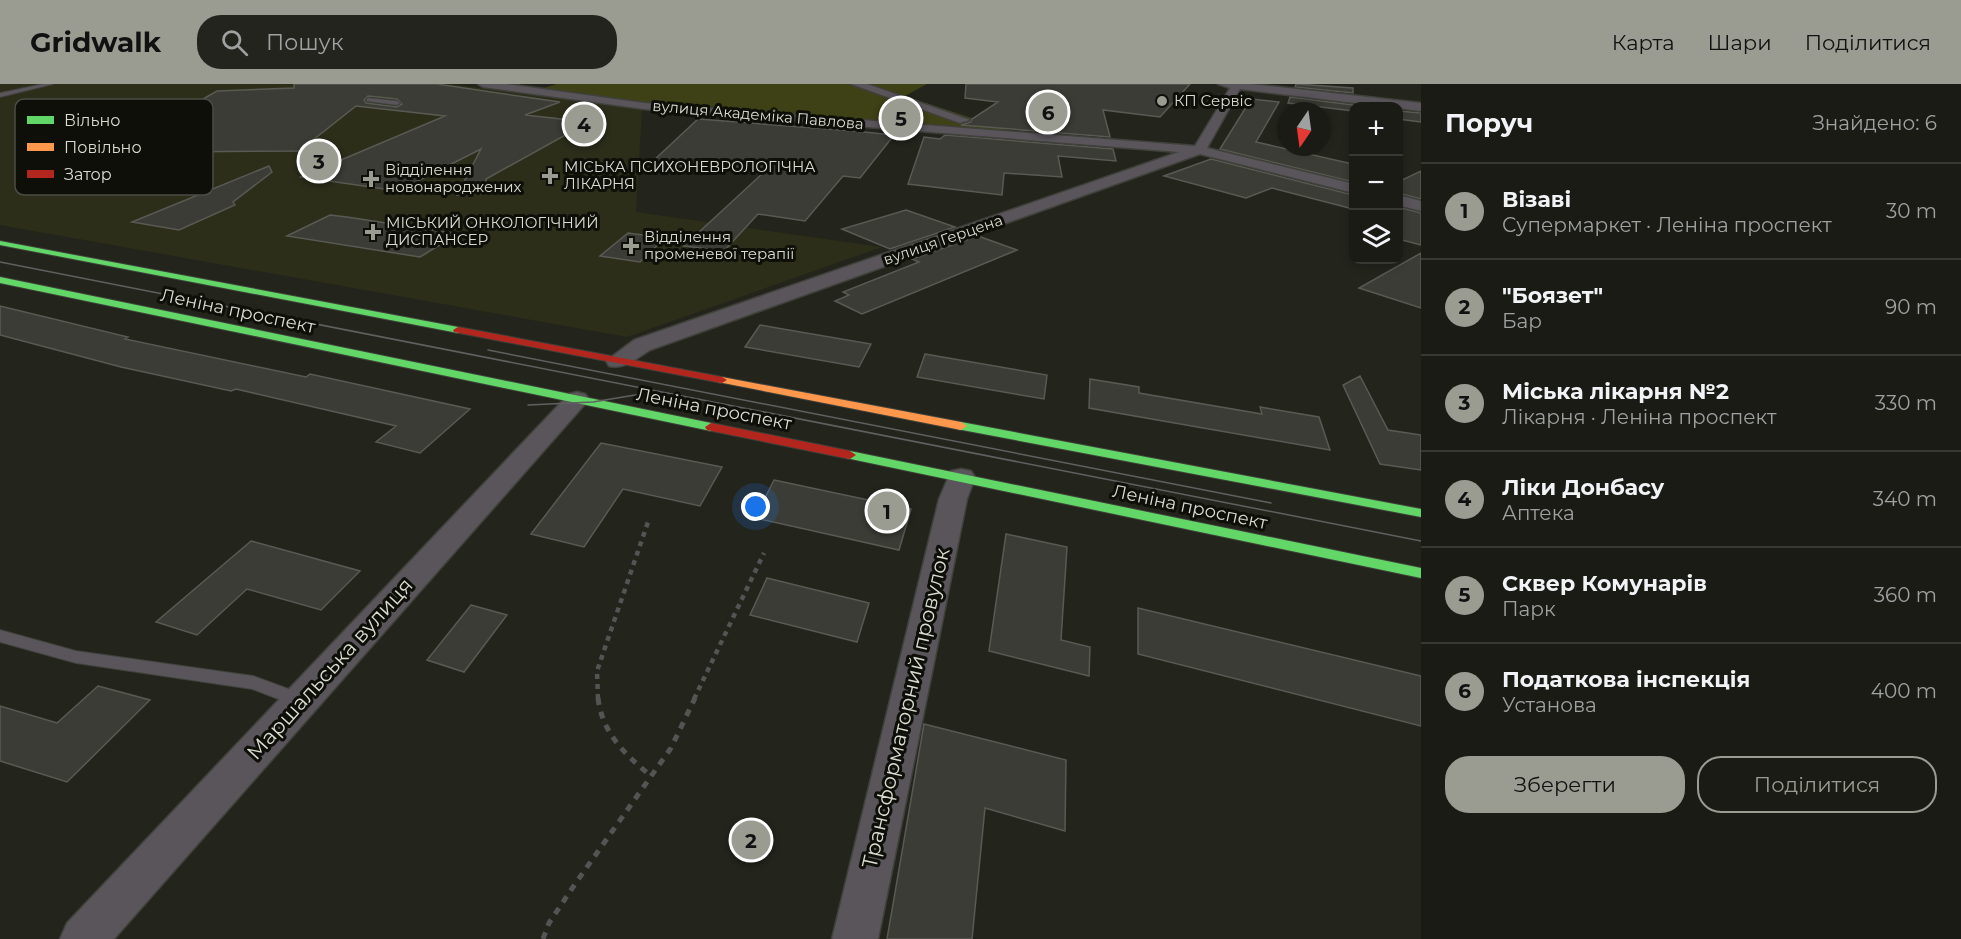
<!DOCTYPE html>
<html lang="uk">
<head>
<meta charset="utf-8">
<style>
	body { margin:0; font-family:Montserrat,sans-serif; background:#23241e; color:#f1f3f6 }
	.controls { position:absolute; right:18px; top:18px; display:grid; overflow:hidden; border-radius:12px; box-shadow:0 3px 9px #0003 }
	.controls button { width:54px; height:54px; display:grid; place-items:center; padding:0; border:0; border-bottom:2px solid #383934; background:#1a1b15; color:#f1f3f6; font:30px sans-serif }
	.compass { position:absolute; left:1277px; top:18px; width:54px; height:54px; border-radius:50%; background:#1a1b15; box-shadow:0 3px 9px #0003; rotate:193deg }
	.you { position:absolute; left:756px; top:423px; width:21px; height:21px; margin:-15px; border:4px solid #fff; border-radius:50%; background:#1a73e8; box-shadow:0 0 0 9px #1a73e833 }
	.badge { display:grid; place-items:center; width:39px; height:39px; border-radius:50%; background:#9a9c92; color:#111; font-size:20px; font-weight:700 }
	.pin { position:absolute; translate:-50% -50%; border:3px solid #fff; box-shadow:0 2px 6px #0006 }
	.list { margin:0; padding:0; list-style:none }
	h2 { display:flex; justify-content:space-between; align-items:center; height:78px; margin:0; padding:0 24px; font-size:26px }
	h2 small { font-size:20px; font-weight:400; color:#9fa1a0 }
	.list li { display:grid; grid-template-columns:39px 1fr auto; gap:18px; align-items:center; box-sizing:border-box; height:96px; padding:0 24px; border-top:2px solid #383934 }
	.list b { display:block; font-size:22px; white-space:nowrap }
	.list p { margin:0; font-size:20px; white-space:nowrap; color:#9fa1a0 }
	.list em { font-size:20px; font-style:normal; color:#9fa1a0 }
	.actions { display:flex; gap:12px; padding:18px 24px }
	.actions a { flex:1; padding:14px 0; border:2px solid #9a9c92; border-radius:24px; text-align:center; font-size:21px; color:#9a9c92 }
	.actions .main { background:#9a9c92; color:#111 }
	.icon { flex:none; width:33px; height:33px; fill:none; stroke:currentColor; stroke-width:2; stroke-linecap:round; stroke-linejoin:round }
	.map { position:relative; flex:none; width:1421px; height:855px; overflow:hidden }
	header { display:flex; align-items:center; gap:36px; box-sizing:border-box; height:84px; padding:0 30px; background:#9a9c92; color:#111 }
	header strong { font-size:28px }
	nav { display:flex; gap:33px; margin-inline-start:auto; font-size:21px }
	.search { width:420px; height:54px; background:#23241e; display:flex; align-items:center; gap:15px; box-sizing:border-box; padding:0 21px; border-radius:24px; color:#9fa1a0; font-size:22px }
	main { display:flex }
	aside { flex:1; background:#1a1b15 }
	.map>svg:first-child { display:block }
	.built { fill:#2c2e1a }
	.green { fill:#3e4115 }
	.building { fill:#3b3c35; stroke:#5a5a54; stroke-width:1.5; fill-rule:evenodd }
	.lines { fill:none; stroke-linecap:round; stroke-linejoin:round }
	.lane-casing { stroke:#3f413a; stroke-width:2 }
	.street-casing { stroke:#3f413a; stroke-width:3 }
	.fast-casing { stroke:#3f413a; stroke-width:2 }
	.slow-casing { stroke:#3f413a; stroke-width:2 }
	.jam-casing { stroke:#3f413a; stroke-width:2 }
	.path-far1 { stroke:#545454; stroke-width:4.5; stroke-dasharray:5 5; stroke-linecap:butt }
	.path { stroke:#545454; stroke-width:5; stroke-dasharray:7 7; stroke-linecap:butt }
	.lane { fill:#59555b; fill-rule:evenodd }
	.street { fill:#59555b; fill-rule:evenodd }
	.fast { fill:#63d668; fill-rule:evenodd }
	.slow { fill:#ff974d; fill-rule:evenodd }
	.jam { fill:#b3261e; fill-rule:evenodd }
	.tram { stroke:#616060; stroke-width:1.5 }
	.poi-dot { fill:#9a9c92; stroke:#0e0f09; stroke-width:2 }
	.labels { text-anchor:middle; stroke-width:6; stroke-linejoin:round; paint-order:stroke }
	.far-poi-label { font-size:15px; fill:#dadcd2; stroke:#0e0f09; text-anchor:start }
	.far-street-label { font-size:15px; fill:#dadcd2; stroke:#0e0f09 }
	.street-label { font-size:18px; fill:#dadcd2; stroke:#0e0f09 }
	.near-street-label { font-size:21px; fill:#dadcd2; stroke:#0e0f09 }
	.key { fill:#0e0f09; stroke:#4b4c45; stroke-width:1.5 }
	.key-label { font-size:16px; fill:#dadcd2 }
</style>
</head>
<body>
<header>
<strong>Gridwalk</strong>
<div class="search"><svg class="icon" aria-label="search" viewBox="0 0 24 24"><circle cx="10" cy="10" r="6"/><path d="M15 15l6 6"/></svg>Пошук</div>
<nav><a>Карта</a><a>Шари</a><a>Поділитися</a></nav>
</header>
<main>
<div class="map">
<svg width="1421" height="855" viewBox="0 0 1421 855">
	<rect width="100%" height="100%" fill="#23241c"/>
	<path class="built" d="M0,0H451L642,26L636,128L882,163L627,253L0,141Z"/>
	<path class="green" d="M557,0H927L905,12L1014,48L648,19L541,5Z"/>
	<path class="building" d="M294,0H437L560,18L525,31L589,38L486,95L485,110L457,111L481,65L398,107L301,93L445,32L356,22L299,67L45,69L44,64L170,24L169,19H196L217,7L294,4ZM368,12L397,15L402,20L397,23L366,19L364,16Z
		M966,0H1190L1160,33L1103,26L1110,53L961,41L971,38L972,35L998,18L965,14Z
		M1296,0L1353,4V9L1295,3Z
		M1290,13L1353,21V27L1288,19Z
		M1251,15L1279,18L1256,58L1353,80V98L1220,65Z
		M1398,27L1421,29V38L1398,35Z
		M698,35L854,47L894,51L860,94L843,92L805,137L758,130L724,167L684,162L763,89L651,79Z
		M945,51L1113,65L1116,77L1058,72L1062,93L1004,89L1002,111L908,100L924,53L940,55Z
		M1211,75L1353,111V125L1272,104L1246,114L1164,92Z
		M269,82L272,88L233,118L235,121L179,146L132,138Z
		M1421,87V115L1398,109V98Z
		M1398,123L1421,129V161L1398,155Z
		M906,126L955,143L890,165L842,145Z
		M330,131L347,133L458,150L420,173L287,152Z
		M628,149L665,154L640,178L600,172Z
		M978,152L1017,166L862,230L835,217L849,211L843,208L919,178L912,175Z
		M1421,169V224L1359,204Z
		M0,222L128,253L125,255L306,293L310,290L470,325L420,369L376,358L396,342L236,305L231,307L121,283L0,251Z
		M760,241L777,244L871,260L859,283L745,263Z
		M925,270L1047,291L1044,315L917,293Z
		M1360,292L1388,346L1421,351V386L1380,380L1343,301Z
		M1090,295L1139,303V309L1262,330L1260,323L1319,333L1330,366L1089,324Z
		M601,359L722,383L700,422L623,405L584,463L531,450Z
		M774,396L911,425L899,466L755,434Z
		M1006,450L1067,463L1061,556L1090,563L1089,592L989,567Z
		M251,457L360,487L321,526L247,505L197,551L156,538Z
		M767,494L869,519L857,558L750,531Z
		M471,521L507,531L464,588L427,576Z
		M1138,524L1421,592V642L1138,570Z
		M98,602L150,616L67,698L0,677V622L57,639Z
		M924,640L1066,676L1065,747L985,724L972,855H887Z"/>
	<g class="lines">
		<defs>
			<path id="lane" d="M43,0H53L0,13V9Z
				M368,14L397,17L400,19L397,21L366,17Z
				M0,546L76,567L253,592L305,611L308,616L305,621L299,623L252,605L76,579L0,558Z"/>
			<path id="street" d="M478,0H507L644,19L1195,62L1230,4L1218,0H1251L1421,19V27L1240,5L1207,64L1354,100V109L1200,70L650,266C637,274 625,286 609,282L606,277L634,256L1179,68L644,25L483,3Z
				M851,0H867L970,36L960,39Z
				M1398,111L1421,117V127L1398,121Z
				M577,308L585,310L589,315L585,320L114,855H60L67,839L569,310Z
				M961,385L971,387L975,393L967,415L878,855H832L939,415L951,387Z"/>
			<path id="fast" d="M0,157L458,243L463,246L458,249L0,161Z
				M0,193L711,339L717,343L711,347L0,199Z
				M961,338L1421,425V433L957,345L955,342Z
				M850,367L1421,484V494L846,374L844,371L846,368Z"/>
			<path id="slow" d="M722,293L961,338L967,342L961,346L718,298V294Z"/>
			<path id="jam" d="M458,243L722,293L727,296L722,299L454,248L453,246Z
				M711,339L850,367L856,371L850,375L707,346L705,343Z"/>
		</defs>
		<use href="#lane" class="lane-casing"/>
		<use href="#street" class="street-casing"/>
		<use href="#fast" class="fast-casing"/>
		<use href="#slow" class="slow-casing"/>
		<use href="#jam" class="jam-casing"/>
		<path class="path-far1" d="M598,615L597,587L648,438
			M694,615L764,469"/>
		<path class="path" d="M598,614C602,648 624,670 650,691
			M543,855L549,839L575,800L671,664L695,614"/>
		<use href="#lane" class="lane"/>
		<use href="#street" class="street"/>
		<use href="#fast" class="fast"/>
		<use href="#slow" class="slow"/>
		<use href="#jam" class="jam"/>
		<path class="tram" d="M0,178L1421,457
			M488,266L1271,419
			M528,321L593,318L641,310"/>
	</g>
	<g class="poi-dot">
		<circle cx="1162" cy="17" r="6"/>
		<path d="M547 83h6v6h6v6h-6v6h-6v-6h-6v-6h6z"/>
		<path d="M368 86h6v6h6v6h-6v6h-6v-6h-6v-6h6z"/>
		<path d="M370 139h6v6h6v6h-6v6h-6v-6h-6v-6h6z"/>
		<path d="M628 153h6v6h6v6h-6v6h-6v-6h-6v-6h6z"/>
	</g>
	<g class="labels">
		<g class="far-poi-label">
			<text x="1174" y="22">КП Сервіс</text>
			<text x="564" y="88">МІСЬКА ПСИХОНЕВРОЛОГІЧНА<tspan x="564" dy="17">ЛІКАРНЯ</tspan></text>
			<text x="385" y="91">Відділення<tspan x="385" dy="17">новонароджених</tspan></text>
			<text x="386" y="144">МІСЬКИЙ ОНКОЛОГІЧНИЙ<tspan x="386" dy="17">ДИСПАНСЕР</tspan></text>
			<text x="644" y="158">Відділення<tspan x="644" dy="17">променевої терапії</tspan></text>
		</g>
		<g class="far-street-label">
			<text transform="translate(758 31) rotate(5)" y="5">вулиця Академіка Павлова</text>
			<text transform="translate(943 156) rotate(-19)" y="5">вулиця Герцена</text>
		</g>
		<g class="street-label">
			<text transform="translate(238 227) rotate(12)" y="6">Леніна проспект</text>
			<text transform="translate(714 325) rotate(11)" y="6">Леніна проспект</text>
			<text transform="translate(1190 423) rotate(12)" y="6">Леніна проспект</text>
		</g>
		<g class="near-street-label">
			<text transform="translate(330 585) rotate(-48)" y="7">Маршальська вулиця</text>
			<text transform="translate(906 624) rotate(-77)" y="7">Трансформаторний провулок</text>
		</g>
	</g>
	<rect x="15" y="15" width="198" height="96" rx="9" class="key"/>
	<rect x="27" y="32" width="27" height="8" fill="#63d668"/>
	<rect x="27" y="59" width="27" height="8" fill="#ff974d"/>
	<rect x="27" y="86" width="27" height="8" fill="#b3261e"/>
	<g class="key-label">
		<text x="64" y="42">Вільно</text>
		<text x="64" y="69">Повільно</text>
		<text x="64" y="96">Затор</text>
	</g>
</svg>
<div class="controls">
<button>+</button>
<button>−</button>
<button><svg class="icon" aria-label="layers" viewBox="0 0 24 24"><path d="M12 4l9 5-9 5-9-5zM3 14l9 5 9-5"/></svg></button>
</div>
<svg class="compass" viewBox="-18 -18 36 36"><path d="M0-13l5 13h-10z" fill="#e53935"/><path d="M0 13l5-13h-10z" fill="#9fa1a0"/></svg>
<div class="you"></div>
<div class="pin badge" style="left:887px;top:427px">1</div>
<div class="pin badge" style="left:751px;top:756px">2</div>
<div class="pin badge" style="left:319px;top:77px">3</div>
<div class="pin badge" style="left:584px;top:40px">4</div>
<div class="pin badge" style="left:901px;top:34px">5</div>
<div class="pin badge" style="left:1048px;top:28px">6</div>
</div>
<aside>
<h2>Поруч<small>Знайдено: 6</small></h2>
<ul class="list">
<li><span class="badge">1</span><div><b>Візаві</b><p>Супермаркет · Леніна проспект</p></div><em>30 m</em></li>
<li><span class="badge">2</span><div><b>&quot;Боязет&quot;</b><p>Бар</p></div><em>90 m</em></li>
<li><span class="badge">3</span><div><b>Міська лікарня №2</b><p>Лікарня · Леніна проспект</p></div><em>330 m</em></li>
<li><span class="badge">4</span><div><b>Ліки Донбасу</b><p>Аптека</p></div><em>340 m</em></li>
<li><span class="badge">5</span><div><b>Сквер Комунарів</b><p>Парк</p></div><em>360 m</em></li>
<li><span class="badge">6</span><div><b>Податкова інспекція</b><p>Установа</p></div><em>400 m</em></li>
</ul>
<div class="actions"><a class="main">Зберегти</a><a>Поділитися</a></div>
</aside>
</main>
</body>
</html>
